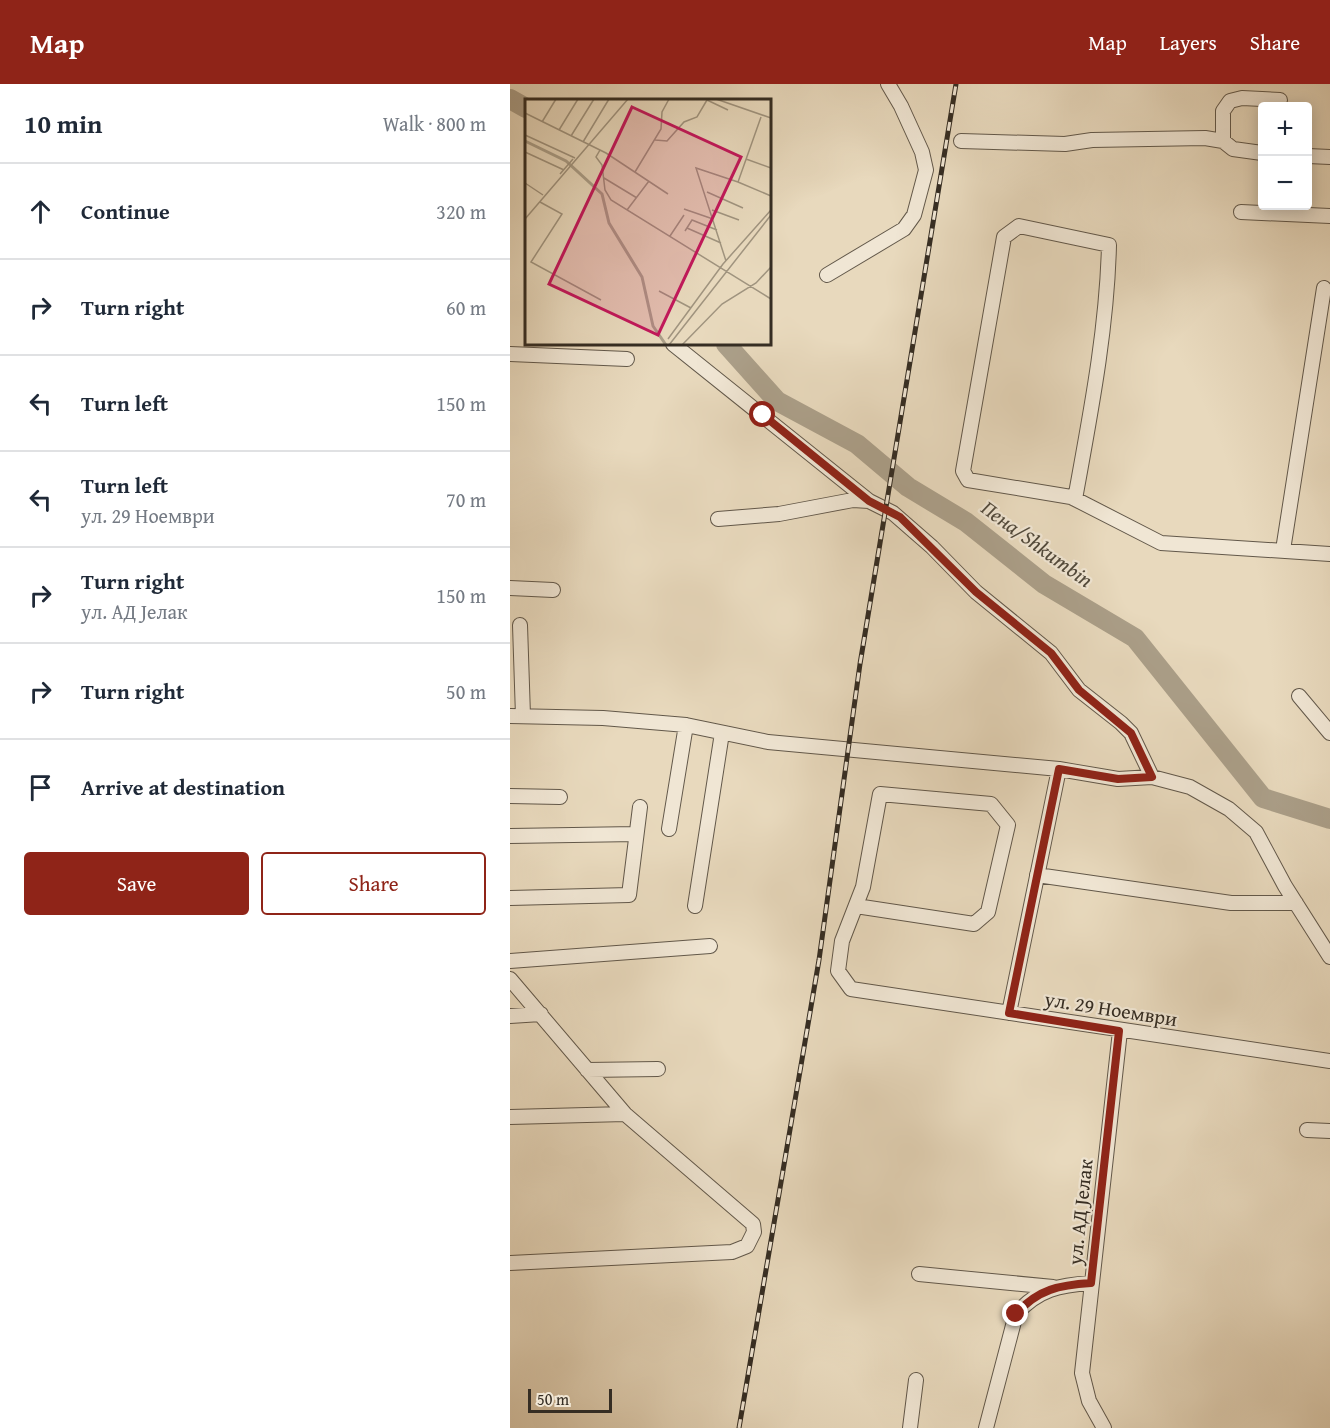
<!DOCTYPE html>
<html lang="en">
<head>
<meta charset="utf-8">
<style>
	body { margin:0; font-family:"Gentium Book Plus",serif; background:#f6f6f7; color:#1f2937 }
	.controls { position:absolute; right:18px; top:18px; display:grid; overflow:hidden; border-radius:6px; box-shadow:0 3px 15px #0003 }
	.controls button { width:54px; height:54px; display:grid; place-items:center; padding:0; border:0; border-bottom:2px solid #e0e1e3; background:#fff; color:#1f2937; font:30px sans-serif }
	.scale { position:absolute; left:18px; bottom:15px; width:84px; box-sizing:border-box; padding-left:6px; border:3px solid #352d23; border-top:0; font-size:16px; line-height:21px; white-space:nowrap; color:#352d23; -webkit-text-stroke:4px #f0e6d4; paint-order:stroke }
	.stop { position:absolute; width:18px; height:18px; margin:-14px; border:4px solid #8f2418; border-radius:50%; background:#fff }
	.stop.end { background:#8f2418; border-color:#fff; box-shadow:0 2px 6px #0008 }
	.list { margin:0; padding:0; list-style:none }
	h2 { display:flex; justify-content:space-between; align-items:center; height:78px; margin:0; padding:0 24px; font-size:26px }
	h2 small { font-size:20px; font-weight:400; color:#747a83 }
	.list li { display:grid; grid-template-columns:39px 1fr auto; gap:18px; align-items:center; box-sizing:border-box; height:96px; padding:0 24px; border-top:2px solid #e0e1e3 }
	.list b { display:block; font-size:22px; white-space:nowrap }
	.list p { margin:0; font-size:20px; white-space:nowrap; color:#747a83 }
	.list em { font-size:20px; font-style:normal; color:#747a83 }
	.actions { display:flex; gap:12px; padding:18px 24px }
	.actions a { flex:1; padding:14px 0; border:2px solid #8f2418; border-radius:6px; text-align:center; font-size:21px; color:#8f2418 }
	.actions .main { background:#8f2418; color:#fff }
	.icon { flex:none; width:33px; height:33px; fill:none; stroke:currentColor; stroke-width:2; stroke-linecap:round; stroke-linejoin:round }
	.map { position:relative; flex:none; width:820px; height:1344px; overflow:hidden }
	header { display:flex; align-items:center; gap:36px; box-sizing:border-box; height:84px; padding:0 30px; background:#8f2418; color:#fff }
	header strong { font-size:28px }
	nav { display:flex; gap:33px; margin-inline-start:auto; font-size:21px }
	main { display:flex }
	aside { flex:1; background:#fff }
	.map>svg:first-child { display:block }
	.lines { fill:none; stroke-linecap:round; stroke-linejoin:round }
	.river { stroke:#ab9f89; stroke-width:20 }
	.minor-casing { stroke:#62584a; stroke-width:16 }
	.minor { stroke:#f0e6d4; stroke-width:14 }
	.rail-casing { stroke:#352d23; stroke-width:5 }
	.rail { stroke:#f0e6d4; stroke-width:3; stroke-dasharray:9; stroke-linecap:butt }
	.route { stroke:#8f2418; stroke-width:8 }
	.labels { text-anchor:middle; stroke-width:4.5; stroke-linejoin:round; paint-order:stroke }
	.street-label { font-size:20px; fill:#352d23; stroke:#f0e6d4 }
	.water-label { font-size:21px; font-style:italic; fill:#524a3c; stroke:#f0e6d4 }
	.inset-river { fill:none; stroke:#ab9f89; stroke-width:3 }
	.inset-road { fill:none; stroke:#a0947f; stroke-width:1.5 }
	.view { fill:#c2185b; fill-opacity:0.15; stroke:#c2185b; stroke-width:3 }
	.inset-edge { fill:none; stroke:#352d23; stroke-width:3 }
</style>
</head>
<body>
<header>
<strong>Map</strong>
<nav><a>Map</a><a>Layers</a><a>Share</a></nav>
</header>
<main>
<aside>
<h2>10 min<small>Walk · 800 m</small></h2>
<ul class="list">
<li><svg class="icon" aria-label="ahead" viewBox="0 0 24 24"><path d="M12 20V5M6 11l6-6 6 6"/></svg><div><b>Continue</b></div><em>320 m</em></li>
<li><svg class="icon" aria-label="right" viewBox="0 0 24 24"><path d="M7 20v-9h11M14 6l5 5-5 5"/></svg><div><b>Turn right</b></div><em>60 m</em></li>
<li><svg class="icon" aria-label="left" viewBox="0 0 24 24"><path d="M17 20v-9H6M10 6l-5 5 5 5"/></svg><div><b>Turn left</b></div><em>150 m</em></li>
<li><svg class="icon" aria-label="left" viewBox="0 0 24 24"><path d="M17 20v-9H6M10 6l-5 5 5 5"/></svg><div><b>Turn left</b><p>ул. 29 Ноември</p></div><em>70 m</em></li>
<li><svg class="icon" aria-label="right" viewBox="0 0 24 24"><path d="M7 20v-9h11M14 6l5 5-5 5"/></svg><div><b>Turn right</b><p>ул. АД Јелак</p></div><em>150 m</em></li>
<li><svg class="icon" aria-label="right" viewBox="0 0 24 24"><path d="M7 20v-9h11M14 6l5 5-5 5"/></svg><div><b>Turn right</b></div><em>50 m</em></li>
<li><svg class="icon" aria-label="arrive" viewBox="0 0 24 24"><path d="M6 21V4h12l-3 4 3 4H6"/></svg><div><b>Arrive at destination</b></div></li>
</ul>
<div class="actions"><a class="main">Save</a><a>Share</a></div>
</aside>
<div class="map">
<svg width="820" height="1344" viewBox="0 0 820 1344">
	<rect width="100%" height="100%" fill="#e8d9bd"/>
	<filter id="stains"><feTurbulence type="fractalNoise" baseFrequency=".00333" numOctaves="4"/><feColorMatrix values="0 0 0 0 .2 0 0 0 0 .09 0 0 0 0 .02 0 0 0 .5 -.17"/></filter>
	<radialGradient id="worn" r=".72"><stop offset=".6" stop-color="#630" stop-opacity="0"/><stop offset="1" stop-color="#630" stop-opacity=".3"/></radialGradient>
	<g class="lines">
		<path class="river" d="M0,15L16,24
			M216,260L267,317L347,360L398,403L456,438L534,500L625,554L753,714L820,735"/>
		<defs>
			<path id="minor" d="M451,57L555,60L582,56L695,54L713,57L723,65L752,69
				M713,57V27L720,17L732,14L770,16
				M798,72L820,73
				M731,128L820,132
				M317,191L394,145L404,131L416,86L412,68L391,22L378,0
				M163,260L359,417
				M0,270L117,275
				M565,415C580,332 597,246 599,161L509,142L494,153L453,387L458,396L561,413L565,415L651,459L820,470
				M208,435L269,430L343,416L359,417L383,429L422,463L466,508L541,569L569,606L611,639L621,649L642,693
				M773,466L814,204
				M0,504L43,506
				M10,541L13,632
				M789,612L820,649
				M0,632L93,634L176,641L258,658L549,685L608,695L642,693L680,703L719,725L746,748L775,802L820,873
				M0,712L50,713
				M159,745L176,641
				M0,752L126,750
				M527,791L721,819H786
				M0,814L119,811L130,723
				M185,822L212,649
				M346,822L464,840L478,828L498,741L481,720L370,710L353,803L332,857L328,887L341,905L820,977
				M0,877L200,862
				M0,895L115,1030L243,1140L244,1148L237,1162L222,1168L0,1179
				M499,929L549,685
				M0,932L31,930
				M77,986L148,985
				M0,1033L115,1030
				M797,1046L820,1047
				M409,1190L543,1203
				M400,1344L406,1296
				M476,1344L506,1230C528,1205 550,1201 581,1199
				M594,1344L579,1317L572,1289L610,947"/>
		</defs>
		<use href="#minor" class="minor-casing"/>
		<use href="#minor" class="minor"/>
		<defs>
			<path id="rail" d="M229,1344L309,876L350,580L446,0"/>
		</defs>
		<use href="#rail" class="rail-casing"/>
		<use href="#rail" class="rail"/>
	</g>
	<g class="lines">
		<path class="route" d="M253,331L359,417L390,433L466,508L541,569L569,606L621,649L642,693L608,695L549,685L499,929L609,947L581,1199C550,1201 528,1205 506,1230"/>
	</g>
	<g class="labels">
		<g class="street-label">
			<text transform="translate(601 925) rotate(9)" y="7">ул. 29 Ноември</text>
			<text transform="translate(570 1128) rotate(-84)" y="7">ул. АД Јелак</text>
		</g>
		<g class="water-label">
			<text transform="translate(527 460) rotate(36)" y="7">Пена/Shkumbin</text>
		</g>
	</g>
	<g transform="translate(15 15)">
		<rect width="246" height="246" fill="#e8d9bd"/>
		<path class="inset-river" d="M0,42L41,62L77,95L84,124L117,178L128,227L141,246"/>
		<path class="inset-road" d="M191,0L246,19M182,1L203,11M0,14L81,54L143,95M236,18L213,83L246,97M17,23L31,0M34,31L53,0M0,36L50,59M46,37L69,0M130,41L142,42L159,23L172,18L182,1M58,43L84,0M75,51L71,58L77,66L80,91L86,101L246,200M0,53L39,71M221,60L246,69M110,73L136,30L137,13L144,0M35,75L48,60M79,79L112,99M0,84L18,96M182,93L218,109M15,103L37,115L6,163L76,201M159,110L188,120M102,111L124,82M187,111L214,121M0,120L103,0M162,129L196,144M160,132L167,121L192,131M145,137L159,116M201,162L171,69L213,83M134,192L166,209M143,240L198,165L246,111M144,246L246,116M157,246L197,205L231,184L246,168"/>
		<path class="view" d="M107,8L216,58L133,236L24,185Z"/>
		<rect width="246" height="246" class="inset-edge"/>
	</g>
	<rect width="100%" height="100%" filter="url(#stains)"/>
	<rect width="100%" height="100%" fill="url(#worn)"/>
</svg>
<div class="controls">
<button>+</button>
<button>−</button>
</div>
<div class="scale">50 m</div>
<div class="stop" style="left:253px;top:331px"></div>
<div class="stop end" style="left:506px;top:1230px"></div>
</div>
</main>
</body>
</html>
